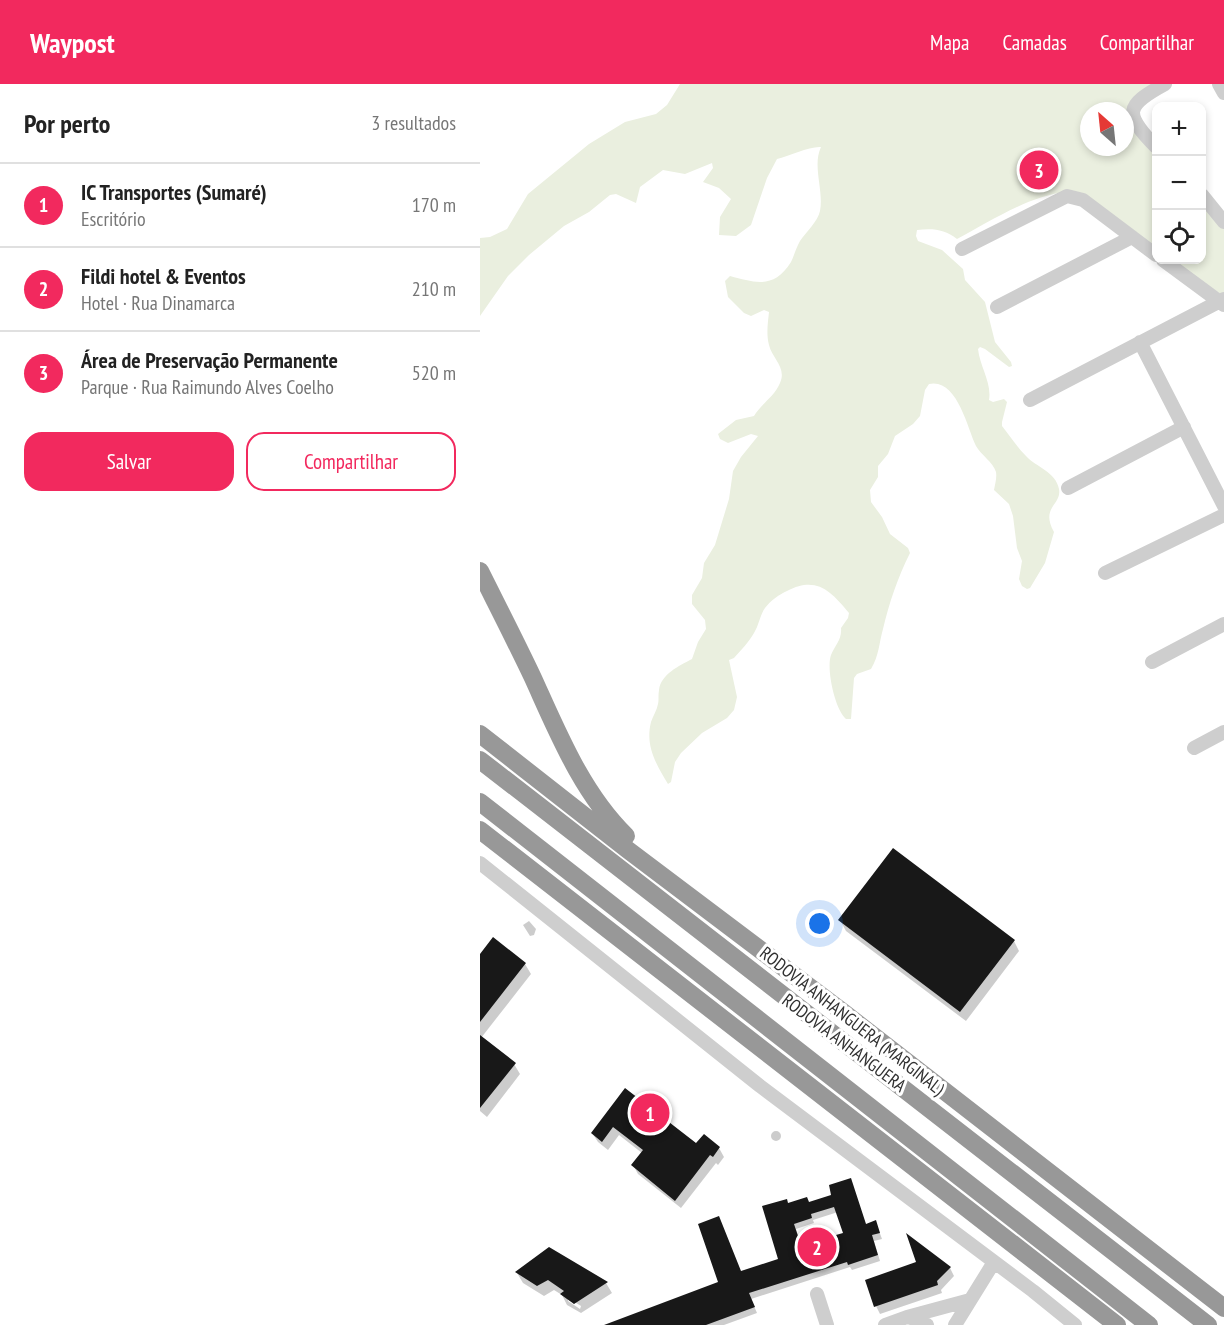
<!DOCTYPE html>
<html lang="pt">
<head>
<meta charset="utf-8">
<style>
	body { margin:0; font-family:"PT Sans Narrow",sans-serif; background:#f6f6f6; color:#222 }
	.controls { position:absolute; right:18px; top:18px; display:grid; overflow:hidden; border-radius:12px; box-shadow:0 3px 9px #0003 }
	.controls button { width:54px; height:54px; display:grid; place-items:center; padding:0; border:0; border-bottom:2px solid #e0e0e0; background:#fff; color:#222; font:30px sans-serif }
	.compass { position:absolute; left:600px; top:18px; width:54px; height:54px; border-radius:50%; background:#fff; box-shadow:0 3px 9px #0003; rotate:333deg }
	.you { position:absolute; left:340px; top:840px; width:21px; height:21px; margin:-15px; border:4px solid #fff; border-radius:50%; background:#1a73e8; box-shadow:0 0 0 9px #1a73e833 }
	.badge { display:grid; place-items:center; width:39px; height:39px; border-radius:50%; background:#f2295e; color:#fff; font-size:20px; font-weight:700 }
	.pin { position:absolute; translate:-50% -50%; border:3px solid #fff; box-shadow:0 2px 6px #0006 }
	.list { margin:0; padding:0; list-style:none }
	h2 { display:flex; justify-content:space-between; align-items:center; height:78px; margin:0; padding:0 24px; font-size:26px }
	h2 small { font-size:20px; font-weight:400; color:#767676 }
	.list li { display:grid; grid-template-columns:39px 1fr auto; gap:18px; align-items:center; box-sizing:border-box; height:84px; padding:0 24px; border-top:2px solid #e0e0e0 }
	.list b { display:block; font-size:22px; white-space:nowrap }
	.list p { margin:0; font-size:20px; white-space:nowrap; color:#767676 }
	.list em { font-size:20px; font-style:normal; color:#767676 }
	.actions { display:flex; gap:12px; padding:18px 24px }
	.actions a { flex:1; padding:14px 0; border:2px solid #f2295e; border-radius:18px; text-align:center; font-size:21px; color:#f2295e }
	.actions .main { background:#f2295e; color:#fff }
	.icon { flex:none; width:33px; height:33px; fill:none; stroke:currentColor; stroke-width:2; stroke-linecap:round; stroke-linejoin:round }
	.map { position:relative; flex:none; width:744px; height:1241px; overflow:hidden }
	header { display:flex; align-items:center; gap:36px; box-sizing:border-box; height:84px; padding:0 30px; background:#f2295e; color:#fff }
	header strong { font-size:28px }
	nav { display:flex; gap:33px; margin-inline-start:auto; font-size:21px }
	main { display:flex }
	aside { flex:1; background:#fff }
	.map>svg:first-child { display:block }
	.green { fill:#eaefdf; fill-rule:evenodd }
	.shadow { fill:#0003; fill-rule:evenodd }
	.building { fill:#181818; fill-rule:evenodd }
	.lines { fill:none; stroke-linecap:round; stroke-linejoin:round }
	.minor { stroke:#cecece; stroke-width:14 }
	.highway { stroke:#989898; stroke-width:18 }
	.labels { text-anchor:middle; stroke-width:6; stroke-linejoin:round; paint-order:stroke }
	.street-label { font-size:18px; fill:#313131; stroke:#fff }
</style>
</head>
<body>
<header>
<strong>Waypost</strong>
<nav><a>Mapa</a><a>Camadas</a><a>Compartilhar</a></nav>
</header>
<main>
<aside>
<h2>Por perto<small>3 resultados</small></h2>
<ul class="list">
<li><span class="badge">1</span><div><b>IC Transportes (Sumaré)</b><p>Escritório</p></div><em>170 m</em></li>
<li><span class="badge">2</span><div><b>Fildi hotel &amp; Eventos</b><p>Hotel · Rua Dinamarca</p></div><em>210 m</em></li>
<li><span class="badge">3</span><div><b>Área de Preservação Permanente</b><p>Parque · Rua Raimundo Alves Coelho</p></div><em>520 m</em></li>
</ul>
<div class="actions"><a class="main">Salvar</a><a>Compartilhar</a></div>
</aside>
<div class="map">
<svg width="744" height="1241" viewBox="0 0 744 1241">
	<rect width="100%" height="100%" fill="#fff"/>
	<path class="green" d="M200,0H681L649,39L676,70V168L587,108C550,111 509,138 477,155C465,145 452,144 437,146L436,152L438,157L462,166L483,185L485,196L505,218L515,258L531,278L532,282L529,283L505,265L500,263L498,265C500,283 512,299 509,316L513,318L524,315L527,318L522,338V342C530,352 537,363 546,372C556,383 576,388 579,405C582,421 560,423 574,448L565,479L550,504L547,505L542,502L539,495L542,477L537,464L533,432L529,420L514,406C515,400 517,394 516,388C513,378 501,371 496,362C487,343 477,294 449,300L445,306L440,332L433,340L415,352L408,370L398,382V393L390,406L391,418L402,433L410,450L428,464L430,469C418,493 409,519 403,545C399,559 399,572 391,585L377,590L374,594L371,635H366C355,626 346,585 351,571C355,561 362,556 361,544L368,534L369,529C350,506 336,492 307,507C300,510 290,517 285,524C280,531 279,541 274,549C269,558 261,566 254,574L249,576L257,613L254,626L247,634L222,649L201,669L195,678L191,698L188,700C176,680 165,662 171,638C173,632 177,626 178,620C179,616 178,611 179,606C181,590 199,582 212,575L218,558L226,545L225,536L212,520V511L222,494L224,479L235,461L249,415L253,387L261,373L278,352L271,350L248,359L240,355L238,350L256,336L274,332C282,319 294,313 300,299C307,284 292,274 289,261C286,250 288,238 289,228L284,226L271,232L264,229L248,213L245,197L250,192C276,199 294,205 311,178C314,172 316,164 320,157C326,148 338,137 340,127C344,106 332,82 341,63C330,62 309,72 297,75L287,94L271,141L256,152L239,151L240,133L251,115L239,104L223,98L233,84L232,79L205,90L183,86L160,103L156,119L136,110L130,111L109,128L84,142L49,171L28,192L0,232V154L10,153L27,145L48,110L109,60L145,38L176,30L187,21ZM609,27H645V63H609Z
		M722,117L744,145V212L687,176H722Z"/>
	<path class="shadow" d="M360,836L534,857L539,867L486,937L366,847Z
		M49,837L56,845L54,851L50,852L43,841Z
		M14,855L45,880L51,890L1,954L34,980L40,990L7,1033L0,1027V872Z
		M146,1006L216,1061L239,1064L244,1073L238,1081L236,1079L201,1124L158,1090L153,1081L162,1069L139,1051L128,1066L118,1058L112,1049Z
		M291 1052a5 5 0 1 1 10 0a5 5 0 1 1-10 0Z
		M370,1096L386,1141L398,1144L402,1155L394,1157L400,1177L372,1186L370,1183L271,1215L277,1229L244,1241H131L240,1199L261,1188L300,1176L308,1120H329L353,1112ZM358,1128L365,1150L360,1157L323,1168L316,1145L334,1139L333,1136Z
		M69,1165L126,1199L132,1209L101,1229L87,1221L82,1211L74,1206L64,1212L43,1199L37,1189ZM88,1214L101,1222L100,1225L88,1217Z
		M470,1184L474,1192L461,1206L462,1209L400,1230L396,1222Z"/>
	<path class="building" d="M413,764L535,856L480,928L358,836Z
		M13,853L46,879L0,938V870Z
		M0,951L36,979L0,1024Z
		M145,1004L216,1059L224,1050L240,1063L233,1073L230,1071L195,1117L151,1081L163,1066L133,1043L122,1058L111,1049Z
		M371,1094L386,1140L396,1136L400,1149L392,1151L398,1171L368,1181L367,1178L269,1209L275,1223L226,1241H124L238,1198L218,1140L239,1132L261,1187L298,1175L282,1122L307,1115L308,1119L327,1113L329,1118L351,1111L349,1101ZM354,1123L363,1149L356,1151L358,1156L323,1167L314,1140L332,1134L331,1130Z
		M426,1149L471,1183L457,1197L458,1201L394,1223L385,1196L436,1178Z
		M69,1163L128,1198L94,1220L80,1210L84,1207L68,1196L57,1202L35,1188Z"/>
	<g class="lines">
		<path class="minor" d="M739,0L744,9
			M676,63C644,30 644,22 685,0
			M722,111L744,138
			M482,165L587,112L603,116L676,171
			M683,176L744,221
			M517,223L652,153
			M660,258L744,422
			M550,316L744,215
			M588,404L704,343
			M625,489L744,431
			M672,578L744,540
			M714,664L744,648
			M0,779L280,1002L553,1207L595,1241
			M337,1210L347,1241
			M427,1233L439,1236L447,1241
			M405,1241L427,1233L490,1216
			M475,1241L514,1178"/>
		<path class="highway" d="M0,487C18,523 36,558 53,594C78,649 102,709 146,752
			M0,650L148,766L364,929L744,1224
			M0,676L728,1241
			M0,718L669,1241
			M0,746L637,1241"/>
	</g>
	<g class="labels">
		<g class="street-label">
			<text transform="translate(372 937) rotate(38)" y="6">RODOVIA ANHANGUERA (MARGINAL)</text>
			<text transform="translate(364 959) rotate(37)" y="6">RODOVIA ANHANGUERA</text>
		</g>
	</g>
</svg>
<div class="controls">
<button>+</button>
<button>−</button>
<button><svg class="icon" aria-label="locate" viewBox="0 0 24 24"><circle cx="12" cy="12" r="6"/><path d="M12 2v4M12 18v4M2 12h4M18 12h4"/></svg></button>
</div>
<svg class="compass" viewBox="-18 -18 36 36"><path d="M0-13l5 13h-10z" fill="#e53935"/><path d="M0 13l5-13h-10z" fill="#767676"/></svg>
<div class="you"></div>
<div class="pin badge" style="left:170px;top:1029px">1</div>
<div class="pin badge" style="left:337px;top:1163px">2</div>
<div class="pin badge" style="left:559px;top:86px">3</div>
</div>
</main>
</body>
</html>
